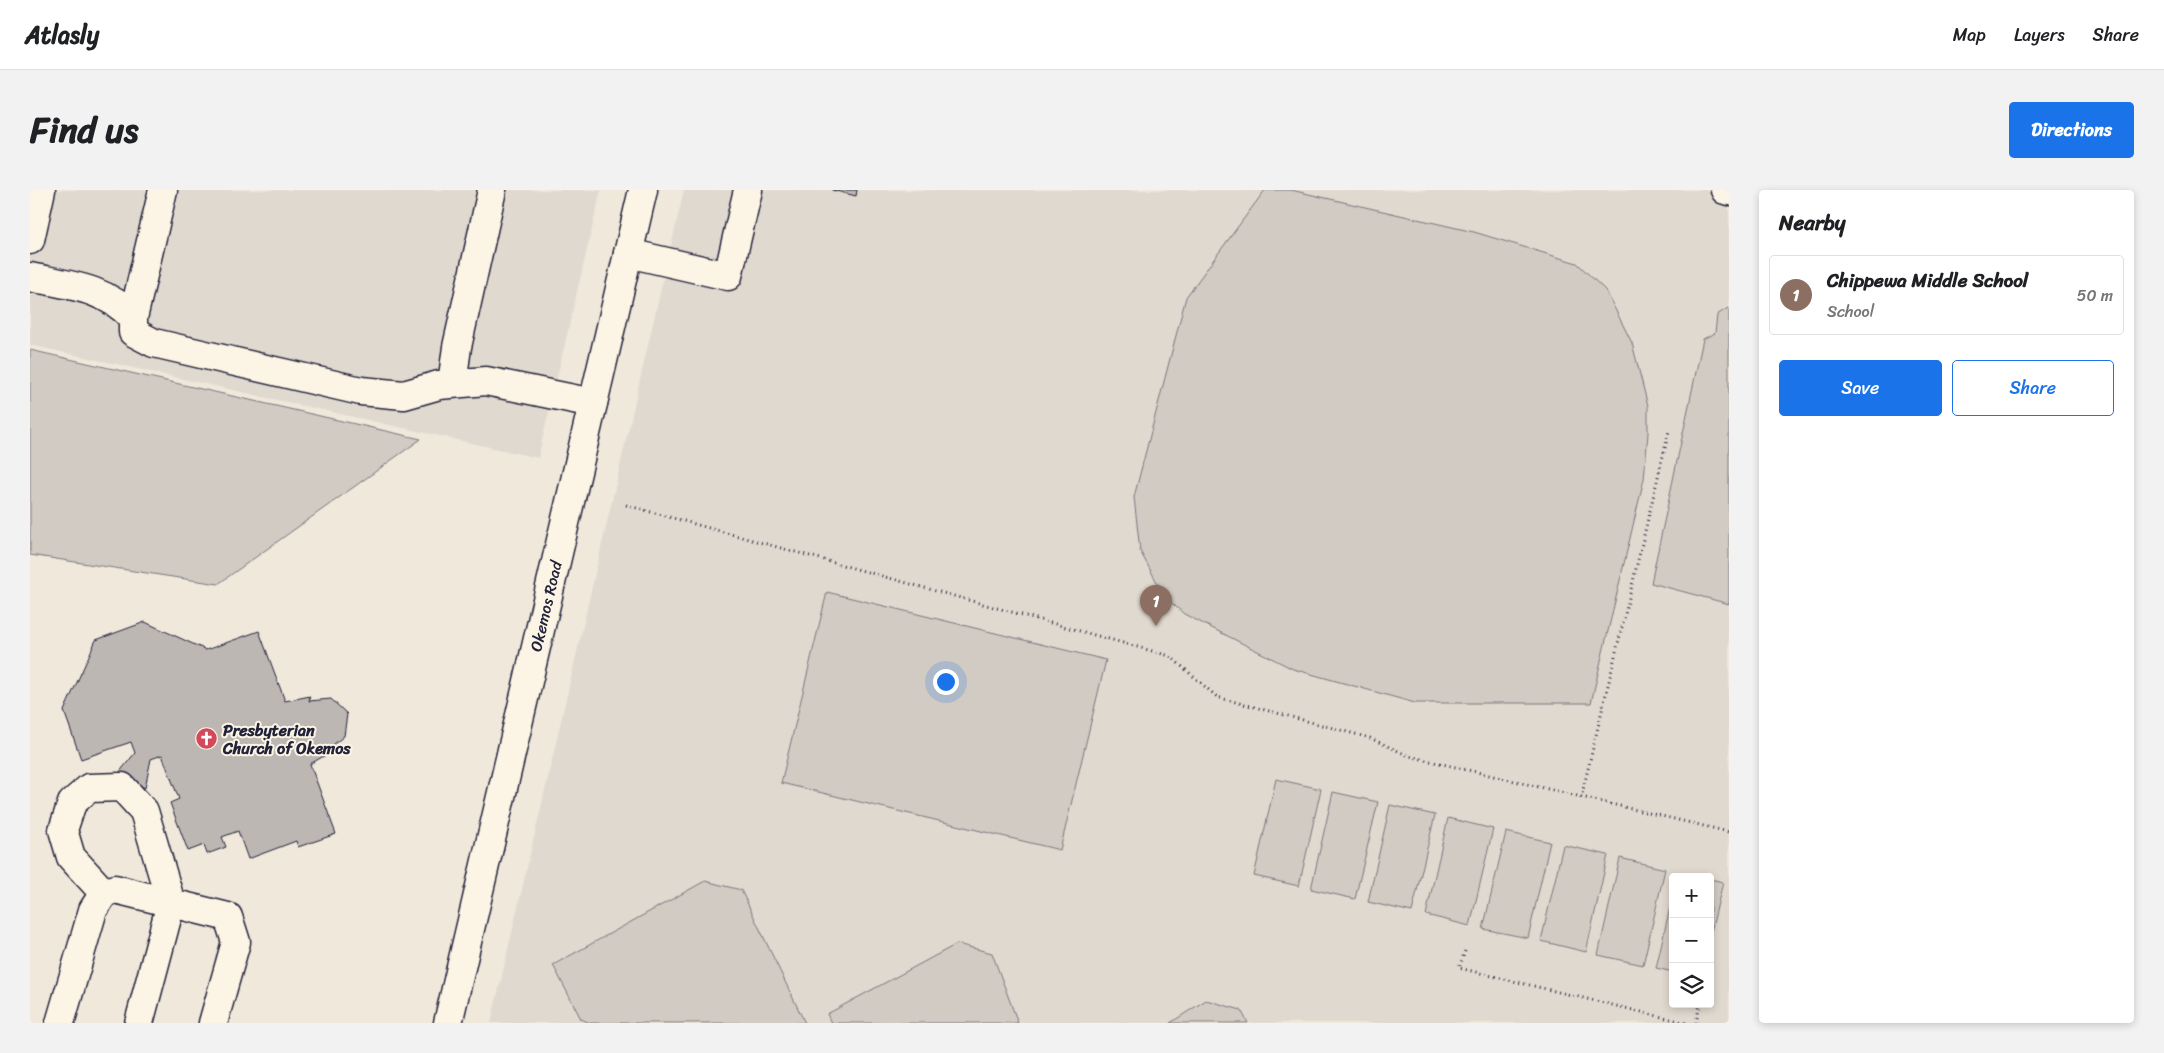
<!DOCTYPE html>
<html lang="en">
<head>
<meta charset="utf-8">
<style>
	body { margin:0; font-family:Sriracha,sans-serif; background:#f2f2f2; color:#202124 }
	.controls { position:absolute; right:15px; bottom:15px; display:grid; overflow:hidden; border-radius:5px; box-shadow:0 2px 8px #0003 }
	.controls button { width:45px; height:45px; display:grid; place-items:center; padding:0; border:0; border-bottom:1px solid #e0e0e0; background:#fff; color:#202124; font:25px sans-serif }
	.you { position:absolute; left:915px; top:491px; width:18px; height:18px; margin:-12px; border:4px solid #fff; border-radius:50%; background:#1a73e8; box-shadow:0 0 0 8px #1a73e833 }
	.badge { display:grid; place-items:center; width:32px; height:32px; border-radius:50%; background:#1a73e8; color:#fff; font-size:16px; font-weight:700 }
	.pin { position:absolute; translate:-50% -41px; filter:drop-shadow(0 1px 2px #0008) }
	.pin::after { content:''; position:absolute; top:26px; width:18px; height:15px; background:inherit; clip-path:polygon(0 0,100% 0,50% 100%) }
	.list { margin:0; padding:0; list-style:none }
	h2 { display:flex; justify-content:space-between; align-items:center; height:65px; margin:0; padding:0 20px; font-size:21px }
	h2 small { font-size:16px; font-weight:400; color:#757577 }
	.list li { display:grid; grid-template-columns:32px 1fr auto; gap:15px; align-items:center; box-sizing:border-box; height:80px; margin:0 10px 10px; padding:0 10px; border:1px solid #e0e0e0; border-radius:5px }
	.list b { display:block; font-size:19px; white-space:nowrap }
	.list p { margin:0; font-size:16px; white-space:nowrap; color:#757577 }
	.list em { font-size:16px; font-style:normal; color:#757577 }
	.actions { display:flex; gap:10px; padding:15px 20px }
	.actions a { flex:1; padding:11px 0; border:1px solid #1a73e8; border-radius:5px; text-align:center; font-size:18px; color:#1a73e8 }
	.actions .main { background:#1a73e8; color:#fff }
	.icon { flex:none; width:28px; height:28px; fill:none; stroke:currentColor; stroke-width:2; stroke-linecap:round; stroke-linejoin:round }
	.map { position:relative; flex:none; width:1699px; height:833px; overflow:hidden; border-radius:5px }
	header { display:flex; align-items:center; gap:30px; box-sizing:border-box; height:70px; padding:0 25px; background:#fff; border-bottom:1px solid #e0e0e0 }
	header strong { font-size:24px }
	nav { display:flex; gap:28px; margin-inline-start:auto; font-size:18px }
	.intro { display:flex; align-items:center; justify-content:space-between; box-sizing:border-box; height:120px; padding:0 30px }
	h1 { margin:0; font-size:35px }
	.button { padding:12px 22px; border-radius:5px; background:#1a73e8; color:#fff; font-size:18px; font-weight:700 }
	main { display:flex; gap:30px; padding:0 30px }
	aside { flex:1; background:#fff; border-radius:5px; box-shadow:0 2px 8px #0003 }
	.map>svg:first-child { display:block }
	.built { fill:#e0d9cf; fill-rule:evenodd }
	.green { fill:#d1cbc3; stroke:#7a767f }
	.building { fill:#bcb7b3; stroke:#22223b }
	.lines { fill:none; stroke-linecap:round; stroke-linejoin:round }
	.minor-casing { stroke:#22223b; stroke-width:31 }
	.major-casing { stroke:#22223b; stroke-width:31 }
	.path { stroke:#22223b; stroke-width:3; stroke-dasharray:1 4; stroke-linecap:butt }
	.minor { stroke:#fcf5e5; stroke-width:28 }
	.major { stroke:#fcf5e5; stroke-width:28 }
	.labels { text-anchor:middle; stroke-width:4; stroke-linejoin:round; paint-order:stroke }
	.street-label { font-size:16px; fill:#22223b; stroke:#fcf5e5 }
	.poi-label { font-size:16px; font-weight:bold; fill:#22223b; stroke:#fcf5e5; text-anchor:start }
</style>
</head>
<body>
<header>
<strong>Atlasly</strong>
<nav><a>Map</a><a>Layers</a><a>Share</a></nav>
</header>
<div class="intro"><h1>Find us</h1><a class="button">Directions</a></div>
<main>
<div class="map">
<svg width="1699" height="833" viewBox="0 0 1699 833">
	<rect width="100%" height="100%" fill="#efe8db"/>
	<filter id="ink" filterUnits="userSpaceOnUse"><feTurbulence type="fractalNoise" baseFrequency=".02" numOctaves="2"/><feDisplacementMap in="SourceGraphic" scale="10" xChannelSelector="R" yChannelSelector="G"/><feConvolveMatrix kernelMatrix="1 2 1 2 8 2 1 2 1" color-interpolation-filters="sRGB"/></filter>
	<g filter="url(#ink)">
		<path class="built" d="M0,0H571L508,268L0,155Z
			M654,0H1699V833H461ZM1643,687H1680V814H1643Z"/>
		<path class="green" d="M1235,0H1261L1444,42L1547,73L1576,101L1602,153L1618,216V243L1614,289L1561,513H1385L1263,479L1154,424L1135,407L1110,361L1104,307L1156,107Z
			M1698,118H1699V414L1621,393L1673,149L1685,143L1687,125Z
			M0,160L391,249L188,394L0,365Z
			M797,402L1076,470L1030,660L751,593Z
			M1246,589L1291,599L1269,696L1224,686Z
			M1303,602L1348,612L1325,709L1281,699Z
			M1360,615L1405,625L1382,722L1338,712Z
			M1418,628L1463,639L1440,736L1396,725Z
			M1476,642L1520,652L1498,748L1453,739Z
			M1533,655L1578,665L1556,762L1511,751Z
			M1590,668L1635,679L1613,775L1568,765Z
			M1680,689L1693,692L1680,746Z
			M675,691L711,700L775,833H560L551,829L523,775Z
			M1643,704V782L1626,778Z
			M927,754L962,763L988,833H801L797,824Z
			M1176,810L1211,820L1218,833H1140Z"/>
		<path class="building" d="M802,0H827L826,6Z
			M115,432L176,460L229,441L255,511L280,506L279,511L301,509L317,524L314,546L298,559L301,562L280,574L306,644L268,657L266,651L218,669L208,641L192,647L196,657L177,664L174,655L158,661L140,613L149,609L132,565L121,569L115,598L88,584L105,563L101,552L51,569L34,521L66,450Z"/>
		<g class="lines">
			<defs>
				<path id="minor" d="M1695,0L1699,1
					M0,50L11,0
					M598,63L698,86L718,0
					M0,87C38,95 77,98 103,128V142L124,153L331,201L374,205L409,195L456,191L563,213
					M103,128L133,0
					M422,194L427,157L462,0
					M74,703L41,667L33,640L42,613L59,598L92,597L114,621L141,713L109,833
					M30,833L63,720L74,703L85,699L198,727L206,752L183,833"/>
				<g id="major">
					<path id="s1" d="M418,833L613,0"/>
				</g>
			</defs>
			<use href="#minor" class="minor-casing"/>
			<use href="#major" class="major-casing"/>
			<path class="path" d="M596,315L1140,466L1187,507L1340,548L1379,566L1699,642
				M1551,608L1639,241
				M1435,761L1429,778L1657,833
				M1666,833L1670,814"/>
			<use href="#minor" class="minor"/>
			<use href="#major" class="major"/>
		</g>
	</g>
	<defs>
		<symbol id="church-disc" viewBox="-11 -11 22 22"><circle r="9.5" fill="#d1495b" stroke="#fcf5e5"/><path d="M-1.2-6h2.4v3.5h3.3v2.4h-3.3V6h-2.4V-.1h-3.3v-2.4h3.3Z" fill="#fff"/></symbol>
	</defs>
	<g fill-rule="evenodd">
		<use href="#church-disc" x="164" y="536" width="25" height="25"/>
	</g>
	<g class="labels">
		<g class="street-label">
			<text dy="6" stroke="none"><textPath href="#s1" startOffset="428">Okemos Road</textPath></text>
		</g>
		<g class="poi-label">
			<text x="193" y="546">Presbyterian<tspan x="193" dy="18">Church of Okemos</tspan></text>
		</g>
	</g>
</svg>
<div class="controls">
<button>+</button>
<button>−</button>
<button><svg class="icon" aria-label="layers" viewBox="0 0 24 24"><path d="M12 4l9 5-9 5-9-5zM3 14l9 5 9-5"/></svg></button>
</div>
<div class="you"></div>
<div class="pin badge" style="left:1126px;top:436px;background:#8d6e63">1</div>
</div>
<aside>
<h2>Nearby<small></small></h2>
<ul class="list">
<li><span class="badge" style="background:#8d6e63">1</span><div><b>Chippewa Middle School</b><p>School</p></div><em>50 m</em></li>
</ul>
<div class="actions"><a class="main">Save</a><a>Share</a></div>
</aside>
</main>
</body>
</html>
